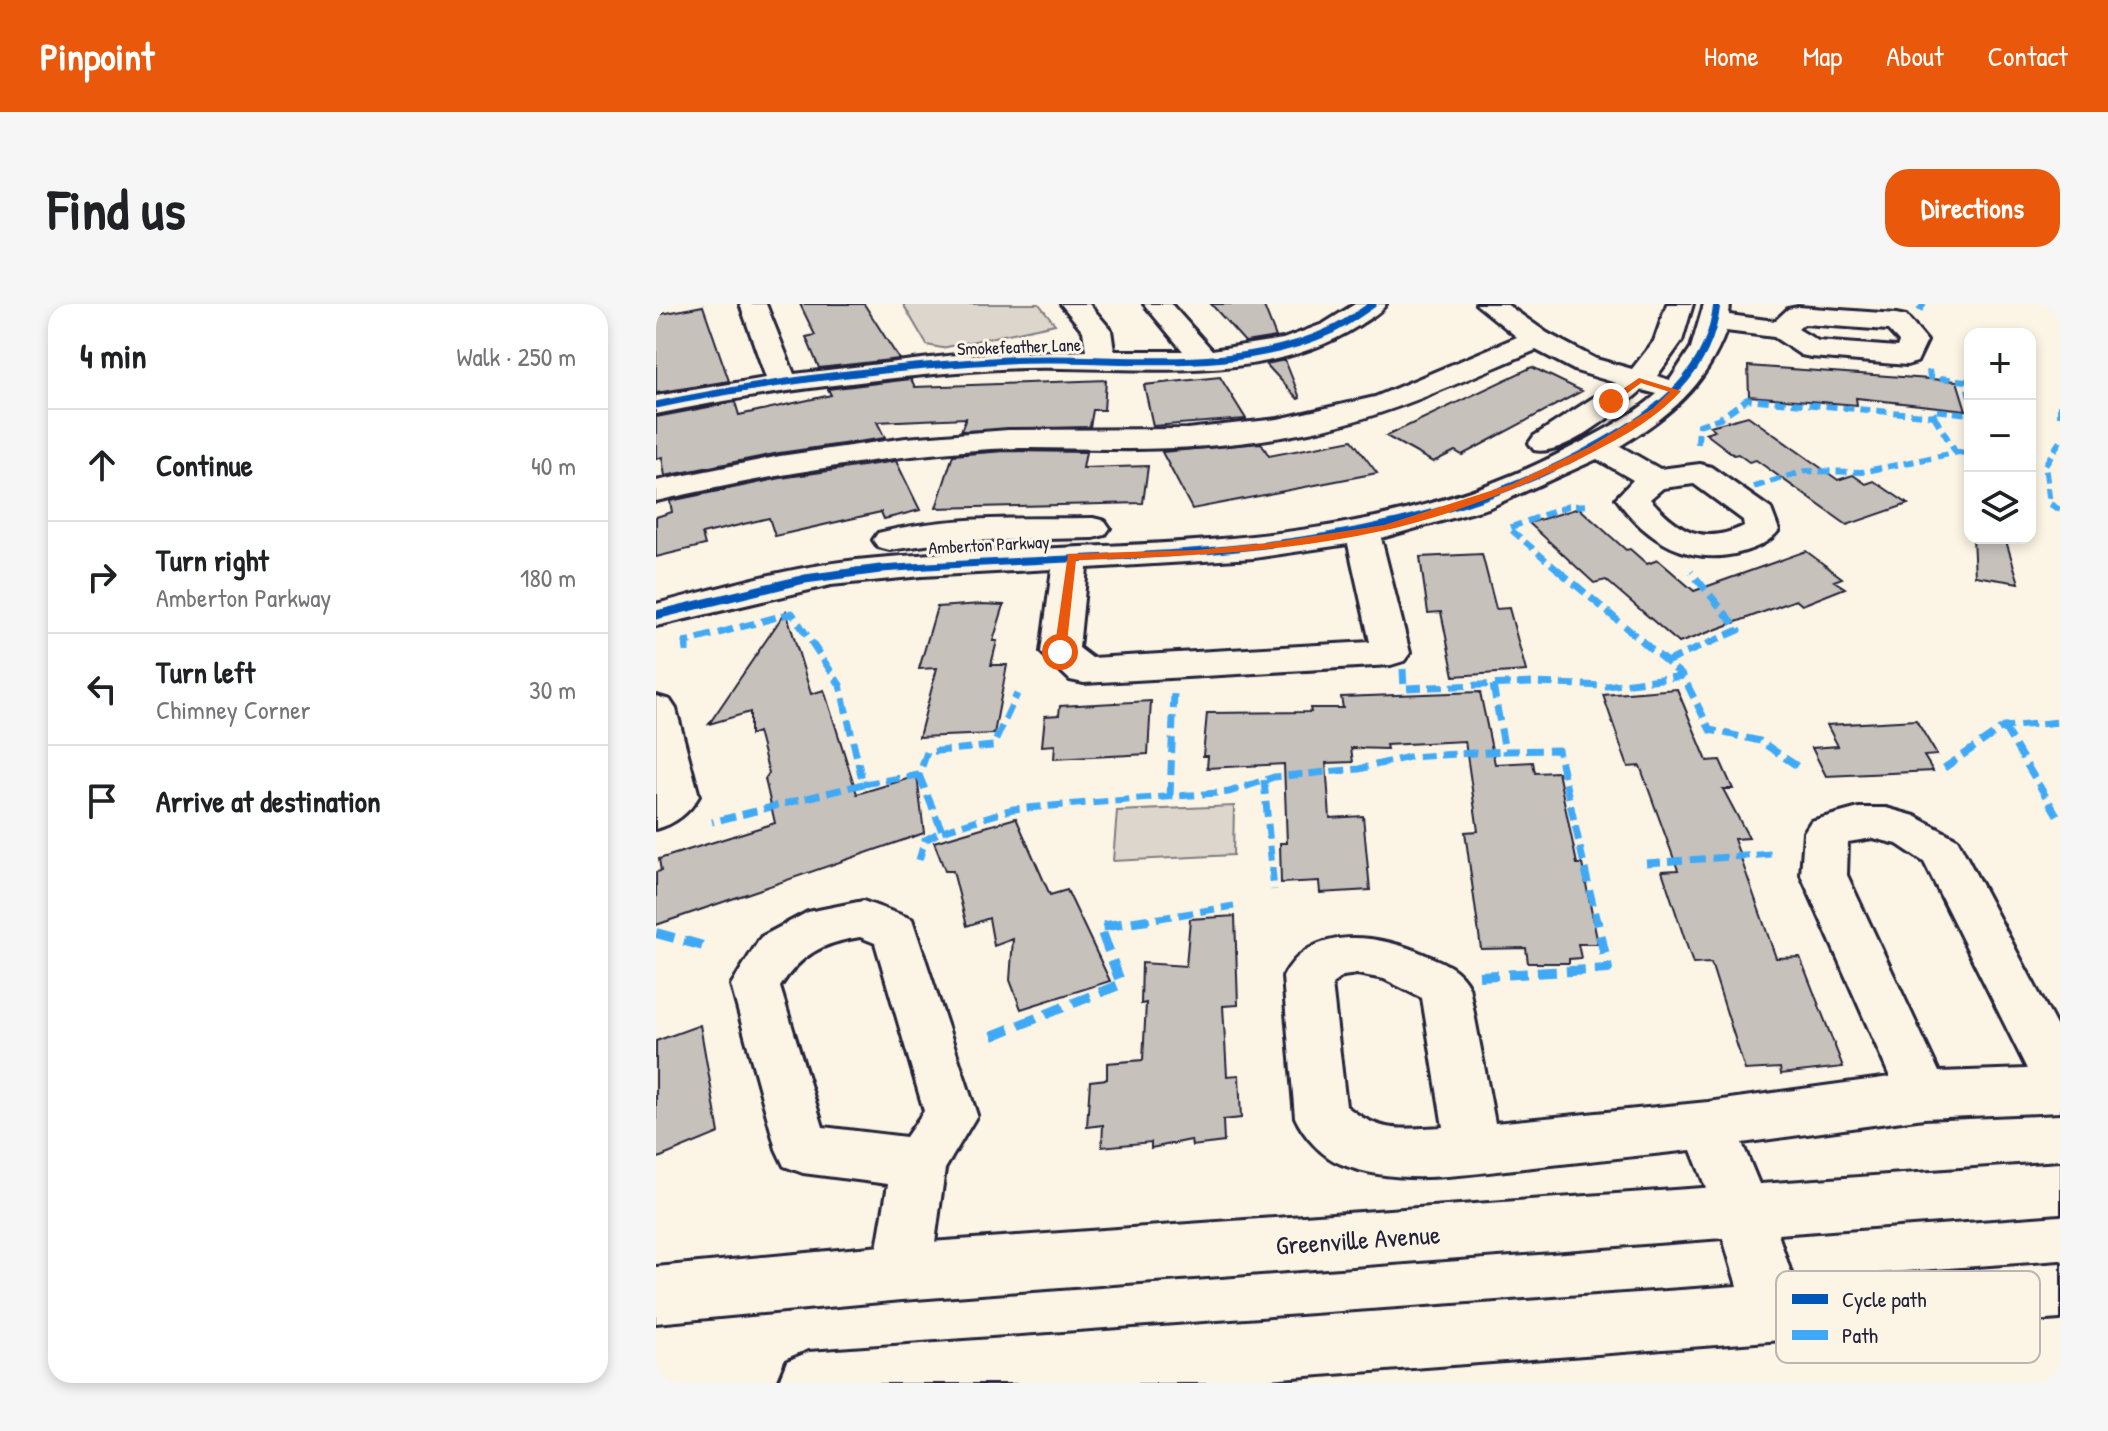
<!DOCTYPE html>
<html lang="en">
<head>
<meta charset="utf-8">
<style>
	body { margin:0; font-family:"Patrick Hand",sans-serif; background:#f6f6f6; color:#202124 }
	.controls { position:absolute; right:24px; top:24px; display:grid; overflow:hidden; border-radius:16px; box-shadow:0 4px 12px #0003 }
	.controls button { width:72px; height:72px; display:grid; place-items:center; padding:0; border:0; border-bottom:2px solid #e0e0e0; background:#fff; color:#202124; font:40px sans-serif }
	.stop { position:absolute; width:24px; height:24px; margin:-18px; border:6px solid #ea580c; border-radius:50%; background:#fff }
	.stop.end { background:#ea580c; border-color:#fff; box-shadow:0 2px 8px #0008 }
	.list { margin:0; padding:0; list-style:none }
	h2 { display:flex; justify-content:space-between; align-items:center; height:104px; margin:0; padding:0 32px; font-size:34px }
	h2 small { font-size:26px; font-weight:400; color:#757577 }
	.list li { display:grid; grid-template-columns:52px 1fr auto; gap:24px; align-items:center; box-sizing:border-box; height:112px; padding:0 32px; border-top:2px solid #e0e0e0 }
	.list b { display:block; font-size:30px; white-space:nowrap }
	.list p { margin:0; font-size:26px; white-space:nowrap; color:#757577 }
	.list em { font-size:26px; font-style:normal; color:#757577 }
	.icon { flex:none; width:44px; height:44px; fill:none; stroke:currentColor; stroke-width:2; stroke-linecap:round; stroke-linejoin:round }
	.map { position:relative; flex:none; width:1404px; height:1079px; overflow:hidden; border-radius:24px }
	header { display:flex; align-items:center; gap:48px; box-sizing:border-box; height:112px; padding:0 40px; background:#ea580c; color:#fff }
	header strong { font-size:38px }
	nav { display:flex; gap:44px; margin-inline-start:auto; font-size:28px }
	.intro { display:flex; align-items:center; justify-content:space-between; box-sizing:border-box; height:192px; padding:0 48px }
	h1 { margin:0; font-size:56px }
	.button { padding:20px 36px; border-radius:24px; background:#ea580c; color:#fff; font-size:28px; font-weight:700 }
	main { display:flex; gap:48px; padding:0 48px }
	aside { flex:1; background:#fff; border-radius:24px; box-shadow:0 4px 12px #0003 }
	.map>svg:first-child { display:block }
	.green { fill:#dcd6cc; stroke:#7f7c84; stroke-width:2 }
	.building { fill:#c6c1bb; stroke:#22223b; stroke-width:2 }
	.lines { fill:none; stroke-linecap:round; stroke-linejoin:round }
	.minor-casing { stroke:#22223b; stroke-width:6 }
	.major-casing { stroke:#22223b; stroke-width:6 }
	.minor { fill:#fcf5e5; fill-rule:evenodd }
	.major { fill:#fcf5e5; fill-rule:evenodd }
	.quiet-far2 { stroke:#3fa9f5; stroke-width:6; stroke-dasharray:11 6; stroke-linecap:butt }
	.quiet-far1 { stroke:#3fa9f5; stroke-width:7; stroke-dasharray:15 7; stroke-linecap:butt }
	.quiet { stroke:#3fa9f5; stroke-width:10; stroke-dasharray:19 10; stroke-linecap:butt }
	.cycleway-far1-casing { stroke:#fcf5e5; stroke-width:10 }
	.cycleway-casing { stroke:#fcf5e5; stroke-width:14 }
	.cycleway-far1 { stroke:#0057b8; stroke-width:7 }
	.cycleway { stroke:#0057b8; stroke-width:9 }
	.route { fill:#ea580c }
	.labels { text-anchor:middle; stroke-width:6; stroke-linejoin:round; paint-order:stroke }
	.far-street-label { font-size:18px; fill:#22223b; stroke:#fcf5e5 }
	.near-street-label { font-size:26px; fill:#22223b; stroke:#fcf5e5 }
	.key { fill:#fcf5e5; stroke:#bbb6b2; stroke-width:2 }
	.key-label { font-size:22px; fill:#22223b }
</style>
</head>
<body>
<header>
<strong>Pinpoint</strong>
<nav><a>Home</a><a>Map</a><a>About</a><a>Contact</a></nav>
</header>
<div class="intro"><h1>Find us</h1><a class="button">Directions</a></div>
<main>
<aside>
<h2>4 min<small>Walk · 250 m</small></h2>
<ul class="list">
<li><svg class="icon" aria-label="ahead" viewBox="0 0 24 24"><path d="M12 20V5M6 11l6-6 6 6"/></svg><div><b>Continue</b></div><em>40 m</em></li>
<li><svg class="icon" aria-label="right" viewBox="0 0 24 24"><path d="M7 20v-9h11M14 6l5 5-5 5"/></svg><div><b>Turn right</b><p>Amberton Parkway</p></div><em>180 m</em></li>
<li><svg class="icon" aria-label="left" viewBox="0 0 24 24"><path d="M17 20v-9H6M10 6l-5 5 5 5"/></svg><div><b>Turn left</b><p>Chimney Corner</p></div><em>30 m</em></li>
<li><svg class="icon" aria-label="arrive" viewBox="0 0 24 24"><path d="M6 21V4h12l-3 4 3 4H6"/></svg><div><b>Arrive at destination</b></div></li>
</ul>
</aside>
<div class="map">
<svg width="1404" height="1079" viewBox="0 0 1404 1079">
	<rect width="100%" height="100%" fill="#fcf5e5"/>
	<filter id="ink" filterUnits="userSpaceOnUse"><feTurbulence type="fractalNoise" baseFrequency=".0125" numOctaves="2"/><feDisplacementMap in="SourceGraphic" scale="16" xChannelSelector="R" yChannelSelector="G"/><feConvolveMatrix kernelMatrix="1 2 1 2 8 2 1 2 1" color-interpolation-filters="sRGB"/></filter>
	<g filter="url(#ink)">
		<path class="green" d="M247,0H383L399,20L286,44L271,41Z
			M578,502L577,551L457,557L461,507Z"/>
		<path class="building" d="M144,0H208L243,55L163,64L150,33L159,31Z
			M555,0H607L620,33L589,38Z
			M47,2L73,77L0,89V11Z
			M629,56L644,94L642,95L610,60Z
			M1092,62L1301,77L1310,106L1200,94L1201,101L1093,92Z
			M876,63L926,87L806,151L799,147L777,158L730,132Z
			M564,73L590,115L497,122L488,81Z
			M255,75L259,83L450,76L448,106H437L434,123L305,127L310,114L221,118L229,134L123,149L9,172L6,153L0,155V113L79,98L83,111L175,91L172,85Z
			M1092,112L1182,176L1197,171L1210,180L1218,177L1252,200L1191,221L1100,156L1093,158L1082,150L1078,151L1049,129L1059,126L1054,122Z
			M696,136L721,169L536,205L506,148L605,139L613,152Z
			M349,147L430,148L427,164L492,162L487,199L280,204L297,151Z
			M240,157L264,206L228,215L225,208L119,232L113,214L46,230L49,241L0,253V213L16,208L14,197L125,174Z
			M923,204L970,246L974,245L991,260L1002,256L1038,287L1150,247L1186,274L1178,277L1189,284L1146,301L1140,296L1023,339L950,276L938,279L873,219Z
			M1317,234H1349L1363,279L1319,272Z
			M826,250L840,305L853,304L870,367L798,372L785,308L772,309L764,253Z
			M326,300L348,301L337,337H341L335,361H351L338,430L263,433L281,364L263,365L281,303Z
			M130,307L155,390L168,386L201,490L261,472L268,529L0,621V568L5,567L3,555L119,519L109,475L113,469L102,428L94,431V408L53,420Z
			M1021,385L1051,457L1064,456L1077,485H1067L1093,534L1078,535L1120,654L1144,653L1187,763L1125,770L1124,764L1089,766L1055,659L1037,660L1006,567L1022,566L984,462L972,463L947,391Z
			M824,388L839,460L877,458L879,469L902,468L921,560H926L942,640H922L925,654L913,655V659H872L870,644L825,645L809,528L822,527L809,437L730,441L731,445L695,444L697,458L670,459L674,514L707,512L714,586L664,589L663,577L625,579L624,539H631L628,460L551,464L552,452H547L551,409L655,408L654,404H687L685,393Z
			M495,397L492,450L398,455L399,441L386,442L389,412L403,411L404,402Z
			M1260,416L1281,451L1268,452L1277,467L1170,472L1156,444L1182,442L1171,421Z
			M360,514L394,591L411,586L454,677L365,705L354,676L357,635L338,642L333,614L311,622L297,567H289L278,538Z
			M579,612L582,701L567,702L571,772L583,771L585,814L567,816L568,838L536,842L535,836L495,844V838L446,843L447,821L431,823L434,777L451,775V759L487,756L490,699L485,700L486,659L530,662L534,615Z
			M44,721L63,829L0,855V737Z"/>
		<g class="lines">
			<defs>
				<path id="minor" d="M84,0H110L138,70L300,51L430,47L427,27L405,0H433L455,26L458,47H527L488,0H515L556,46L627,35L667,20L699,0H730C724,10 711,15 702,22C616,77 502,65 405,64C370,63 336,65 301,68C201,77 99,89 0,110V92L110,74Z
					M820,0H850L891,29L940,55L976,65L998,37L1011,0H1037L1026,37L1001,72L1014,76L1035,44L1048,0H1074L1073,11L1119,17L1132,5L1142,3L1240,10L1250,12L1271,37L1261,58L1251,61L1155,53L1145,51L1118,33L1070,27C1050,82 1012,113 964,142L1004,165L1044,160L1055,163L1115,205L1123,226C1115,237 1100,244 1086,248C1034,263 990,237 960,194L977,176L941,155L832,204L725,234L754,349L748,357L735,361L428,379L414,376L385,348L396,265L266,272L175,281L0,322V300C67,283 133,263 201,256C439,232 689,261 908,147C939,131 974,114 1001,90L986,86C963,106 908,153 878,146L873,139L878,132L960,79L920,67L880,46C805,77 734,112 653,128C588,141 521,146 455,145C415,145 374,143 334,145C221,152 110,172 0,197V177L124,152L250,134L352,126L531,125L622,115L719,93L861,33ZM1148,20L1232,26L1243,38L1241,43L1162,37L1142,25ZM1038,180L1087,216L1088,222C1047,242 1023,227 994,195L1007,184ZM692,240L714,338L436,354L423,344L431,264L598,254Z
					M437,214L449,217L454,224L449,231L437,234L298,237L234,246L222,243L217,236L222,229C292,211 366,215 437,214Z
					M0,392L14,396L20,405L43,492C33,509 19,520 0,525Z
					M1203,504H1230L1259,512L1301,535L1404,729V808L1268,814L1086,839L1115,909L1107,927L1087,935L1067,927L1035,846C983,852 930,857 877,863C816,869 744,884 685,860C665,852 647,831 639,813L627,673C655,619 724,631 770,651C789,659 804,665 813,683L839,819L1052,798L1234,773L1145,571L1148,528L1155,517ZM1217,534L1241,540L1268,558L1371,765L1283,768L1191,571L1192,538ZM701,670L728,675L766,694L787,823C744,825 725,830 690,802L676,680L687,672Z
					M207,597L256,615L321,811L289,865L275,968L266,988L246,996L226,988L217,968L232,880L147,869L128,862L120,845L75,681L105,633L152,608ZM204,633L219,639L268,807L250,833L167,823L124,683C145,650 166,639 204,633Z"/>
				<path id="major" d="M1404,859V909L1122,930L1138,978L1404,959V1015L559,1079H122L131,1057L153,1048L1081,982L1067,934L246,996L0,1019V963L246,940Z"/>
			</defs>
			<use href="#minor" class="minor-casing"/>
			<use href="#major" class="major-casing"/>
			<use href="#minor" class="minor"/>
			<use href="#major" class="major"/>
			<path class="quiet-far2" d="M1263,7L1268,0
				M1273,66L1274,73L1310,77L1314,93
				M1404,101V113
				M1278,112L1300,149
				M1404,137L1389,161L1394,200L1404,206
				M1042,140L1043,121L1064,114L1091,95L1278,112L1277,106L1314,110
				M1098,183L1149,167L1206,168L1303,148L1314,150
				M903,267L853,224L912,202L933,201"/>
			<path class="quiet-far1" d="M901,265L1027,372
				M30,348V338L136,309L184,381L207,480L56,518
				M1010,358L1083,326L1035,268
				M747,365L748,384L877,379L951,382L1027,372L1054,426L1104,437L1144,464
				M837,381L849,447L902,446L941,618
				M1348,423L1404,516
				M1288,464L1348,423L1404,418
				M263,471L286,527L269,536L263,556
				M608,476L618,586
				M207,480L263,471L271,448L337,442L361,390
				M514,493L518,388
				M286,527L357,505L573,488L618,473L703,465L753,453L849,447
				M990,559L1116,550
				M479,618L578,602"/>
			<path class="quiet" d="M0,629L51,643
				M823,672L952,665L941,616
				M336,732L465,680L444,623L492,616"/>
			<defs>
				<path id="cycleway-far1" d="M0,101C114,77 234,63 351,56C458,50 575,74 676,26C690,19 704,9 717,0
					M201,267C453,245 720,270 947,138C1004,105 1053,71 1061,0"/>
				<path id="cycleway" d="M0,311L149,275L224,265"/>
			</defs>
			<use href="#cycleway-far1" class="cycleway-far1-casing"/>
			<use href="#cycleway" class="cycleway-casing"/>
			<use href="#cycleway-far1" class="cycleway-far1"/>
			<use href="#cycleway" class="cycleway"/>
		</g>
	</g>
	<path class="route" d="M983,74L1025,87C996,119 952,141 913,160C858,186 790,213 730,226C628,249 524,252 420,256L410,348L404,352L398,348L412,250L541,246L613,239L728,221L856,180L933,143L996,105L1014,88L985,79L958,99H952V95Z"/>
	<g class="labels">
		<g class="far-street-label">
			<text transform="translate(363 43) rotate(-2)" y="6">Smokefeather Lane</text>
			<text transform="translate(333 241) rotate(-3)" y="6">Amberton Parkway</text>
		</g>
		<g class="near-street-label">
			<text transform="translate(702 936) rotate(-4)" y="9">Greenville Avenue</text>
		</g>
	</g>
	<rect x="1120" y="967" width="264" height="92" rx="12" class="key"/>
	<rect x="1136" y="990" width="36" height="10" fill="#0057b8"/>
	<rect x="1136" y="1026" width="36" height="10" fill="#3fa9f5"/>
	<g class="key-label">
		<text x="1186" y="1003">Cycle path</text>
		<text x="1186" y="1039">Path</text>
	</g>
</svg>
<div class="controls">
<button>+</button>
<button>−</button>
<button><svg class="icon" aria-label="layers" viewBox="0 0 24 24"><path d="M12 4l9 5-9 5-9-5zM3 14l9 5 9-5"/></svg></button>
</div>
<div class="stop" style="left:404px;top:348px"></div>
<div class="stop end" style="left:955px;top:97px"></div>
</div>
</main>
</body>
</html>
